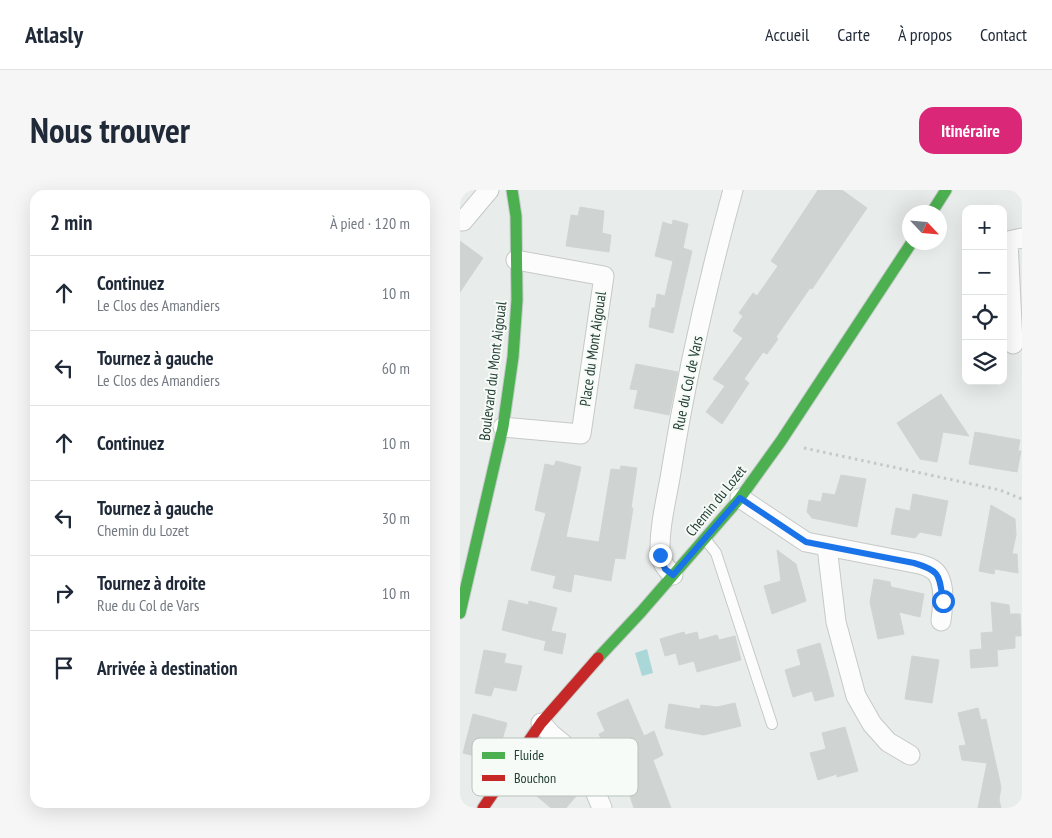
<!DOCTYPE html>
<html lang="fr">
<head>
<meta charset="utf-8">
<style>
	body { margin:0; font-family:"PT Sans Narrow",sans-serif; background:#f6f6f7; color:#1f2937 }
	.controls { position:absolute; right:15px; top:15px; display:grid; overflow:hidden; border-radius:10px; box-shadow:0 5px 20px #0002 }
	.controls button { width:45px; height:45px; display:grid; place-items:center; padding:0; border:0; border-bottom:1px solid #e0e1e3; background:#fff; color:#1f2937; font:25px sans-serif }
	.compass { position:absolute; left:442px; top:15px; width:45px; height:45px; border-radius:50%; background:#fff; box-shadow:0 5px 20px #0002; rotate:116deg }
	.stop { position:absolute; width:15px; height:15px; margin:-11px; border:4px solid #1a73e8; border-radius:50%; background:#fff }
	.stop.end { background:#1a73e8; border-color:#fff; box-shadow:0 1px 5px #0008 }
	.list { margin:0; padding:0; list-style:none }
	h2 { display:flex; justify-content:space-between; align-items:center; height:65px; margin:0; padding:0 20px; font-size:21px }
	h2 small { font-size:16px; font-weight:400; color:#747a83 }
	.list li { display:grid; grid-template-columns:32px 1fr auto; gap:15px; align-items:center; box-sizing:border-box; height:75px; padding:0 20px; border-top:1px solid #e0e1e3 }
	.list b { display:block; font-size:19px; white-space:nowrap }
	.list p { margin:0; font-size:16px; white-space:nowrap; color:#747a83 }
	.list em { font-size:16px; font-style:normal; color:#747a83 }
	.icon { flex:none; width:28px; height:28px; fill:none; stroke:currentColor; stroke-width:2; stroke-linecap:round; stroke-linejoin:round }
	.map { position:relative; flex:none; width:562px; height:618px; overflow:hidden; border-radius:15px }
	header { display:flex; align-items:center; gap:30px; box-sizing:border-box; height:70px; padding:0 25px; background:#fff; border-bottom:1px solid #e0e1e3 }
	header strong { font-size:24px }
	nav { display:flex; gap:28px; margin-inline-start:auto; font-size:18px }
	.intro { display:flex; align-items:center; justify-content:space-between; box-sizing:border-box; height:120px; padding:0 30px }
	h1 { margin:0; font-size:35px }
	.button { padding:12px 22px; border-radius:15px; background:#db2777; color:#fff; font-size:18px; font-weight:700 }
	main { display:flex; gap:30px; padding:0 30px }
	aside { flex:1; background:#fff; border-radius:15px; box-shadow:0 5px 20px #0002 }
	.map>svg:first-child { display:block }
	.water { fill:#aad8d8 }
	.building { fill:#cfd3d1; stroke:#d0d5d3 }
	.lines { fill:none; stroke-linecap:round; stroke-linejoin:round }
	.lane-casing { stroke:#c5c9c7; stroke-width:12 }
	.street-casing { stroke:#c5c9c7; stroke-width:21 }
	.fast-casing { stroke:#c3cac7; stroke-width:13 }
	.jam-casing { stroke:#c3cac7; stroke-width:13 }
	.path { stroke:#c3cbc7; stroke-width:3; stroke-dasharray:2.5 4; stroke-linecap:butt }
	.lane { stroke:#fcfcfc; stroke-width:10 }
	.street { stroke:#fcfcfc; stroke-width:19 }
	.fast { stroke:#4caf50; stroke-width:11 }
	.jam { stroke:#c62828; stroke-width:11 }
	.route { stroke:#1a73e8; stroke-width:6 }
	.labels { text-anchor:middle; stroke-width:4; stroke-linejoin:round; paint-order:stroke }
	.street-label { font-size:15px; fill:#254036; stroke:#f7fbf8 }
	.key { fill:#f7fbf8; stroke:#b8c3be; stroke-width:1 }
	.key-label { font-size:14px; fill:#254036 }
</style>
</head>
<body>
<header>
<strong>Atlasly</strong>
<nav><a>Accueil</a><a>Carte</a><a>À propos</a><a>Contact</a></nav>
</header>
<div class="intro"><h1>Nous trouver</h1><a class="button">Itinéraire</a></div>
<main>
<aside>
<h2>2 min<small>À pied · 120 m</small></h2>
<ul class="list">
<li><svg class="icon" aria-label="ahead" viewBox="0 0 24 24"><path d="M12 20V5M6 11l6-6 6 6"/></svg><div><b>Continuez</b><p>Le Clos des Amandiers</p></div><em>10 m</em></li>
<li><svg class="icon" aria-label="left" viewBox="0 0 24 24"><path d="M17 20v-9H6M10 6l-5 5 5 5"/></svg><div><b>Tournez à gauche</b><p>Le Clos des Amandiers</p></div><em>60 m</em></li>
<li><svg class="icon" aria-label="ahead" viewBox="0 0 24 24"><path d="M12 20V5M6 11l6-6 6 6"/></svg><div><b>Continuez</b></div><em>10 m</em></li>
<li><svg class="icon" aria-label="left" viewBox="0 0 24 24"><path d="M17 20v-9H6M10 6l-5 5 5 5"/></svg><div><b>Tournez à gauche</b><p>Chemin du Lozet</p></div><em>30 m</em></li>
<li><svg class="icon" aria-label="right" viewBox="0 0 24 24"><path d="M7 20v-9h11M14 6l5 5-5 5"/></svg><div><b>Tournez à droite</b><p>Rue du Col de Vars</p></div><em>10 m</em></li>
<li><svg class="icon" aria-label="arrive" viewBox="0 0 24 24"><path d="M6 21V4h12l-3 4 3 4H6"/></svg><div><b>Arrivée à destination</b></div></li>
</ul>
</aside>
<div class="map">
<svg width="562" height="618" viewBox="0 0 562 618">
	<rect width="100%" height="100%" fill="#e8ecea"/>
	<path class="water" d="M187,459L193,483L182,486L175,463Z"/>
	<path class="building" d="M358,0H382L407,18L352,99L350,98L316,147L318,149L307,164L303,162L284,189L289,193L262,234L246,222L265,196L253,189L283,148L273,141L283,126L279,123L293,103L297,106L318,76L311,71Z
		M120,17L144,21L142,43L151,45L149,62L106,56L111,25L118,26Z
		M213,30L228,34L223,58L232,61L213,143L189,137L192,118H195L197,104L205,106L213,71L195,66L203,32L212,35Z
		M0,51L23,68L0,102Z
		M176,174L218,182L209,225L174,218L178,200L170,199Z
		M481,204L509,246L483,242L477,272L460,269L437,233Z
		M515,242L560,250L558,261H561L557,282L509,274Z
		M96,271L121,277L106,347L139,352L151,279L160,280L161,276L177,278L171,318H173L165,369L155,368L151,391L114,384L111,402L93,398L96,386L71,380L86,323L75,320L85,274L94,276Z
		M381,285L406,289L397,337L352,328L347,322L349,310L361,312L363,303L375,305Z
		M453,304L488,311L481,346L460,342L455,348L431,344L436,318L450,321Z
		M531,315L555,329L556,345L552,364H557L558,383L535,379L534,384L519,381Z
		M317,360L336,374L346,411L312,424L304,396L321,391Z
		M414,389L430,392L431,397L464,404L460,427L439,422L444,444L418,449L410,412Z
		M49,410L68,415L69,411L97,418L91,441L106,444L102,464L84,460L86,451L42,440Z
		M531,412L549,415L550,424H560L561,446H555V458L537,460L538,476L511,478L510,460L522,459L521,443L533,442Z
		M224,442L225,445L237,442L239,450L257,445L259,450L275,446L281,470L237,482L234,471L219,475L216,463L205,466L200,449Z
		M360,453L374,506L355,511L352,501L333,507L325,480L341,475L337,460Z
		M24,460L46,464L44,473L62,476L56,501L34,497L31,506L15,503Z
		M452,466L479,470L472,513L445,509Z
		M168,509L184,546L194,541L203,565L193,570L211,618H174L170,606L177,603L163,567L151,572L139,544L145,541L137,523Z
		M275,513L281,536L244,545L205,538L209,514L240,519L241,515L257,517Z
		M518,518L521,530L526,529L541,597L539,610L541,618H518L527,573L502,570L499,556L506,555L498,523Z
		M13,524L47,533L42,550L33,547L28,569L3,563Z
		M385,537L398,581L377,587V584L358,590L350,563L366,559L362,543Z
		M91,582L117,605L106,618H91L73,603Z"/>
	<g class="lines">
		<defs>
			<path id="lane" d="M246,350L256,363L312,534"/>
			<path id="street" d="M0,31H3L29,0
				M553,154L548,51L562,48
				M43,237L121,244L144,86L56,70
				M280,308L346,352L454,373C459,374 465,375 470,378C487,386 483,415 481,431
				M367,357L376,432L396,506L412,534L428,552L450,565
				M213,385C206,379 201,372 200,363C199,334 208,304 212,276C227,183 248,91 273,0
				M81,533L91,544L114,563L125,577L142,618"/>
			<path id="fast" d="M472,22L486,0
				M0,423L43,237L53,167L57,110L56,26L52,0
				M138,468L181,422L280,308L321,251L452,52"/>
			<path id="jam" d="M23,618L81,533L138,468"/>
		</defs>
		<use href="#lane" class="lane-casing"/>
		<use href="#street" class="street-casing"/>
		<use href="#fast" class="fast-casing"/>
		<use href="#jam" class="jam-casing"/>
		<path class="path" d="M344,258L540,300L562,309"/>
		<use href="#lane" class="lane"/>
		<use href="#street" class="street"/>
		<use href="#fast" class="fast"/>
		<use href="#jam" class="jam"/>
	</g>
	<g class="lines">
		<path class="route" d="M200,365L205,379L213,385L280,308L346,352L454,373C481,381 479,385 483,411"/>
	</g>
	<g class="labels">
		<g class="street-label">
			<text transform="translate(133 159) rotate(-82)" y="5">Place du Mont Aigoual</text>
			<text transform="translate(33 181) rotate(-83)" y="5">Boulevard du Mont Aigoual</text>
			<text transform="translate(228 193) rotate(-78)" y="5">Rue du Col de Vars</text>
			<text transform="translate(256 311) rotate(-51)" y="5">Chemin du Lozet</text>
		</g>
	</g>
	<rect x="12" y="548" width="166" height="58" rx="8" class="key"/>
	<rect x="22" y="562" width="23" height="7" fill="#4caf50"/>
	<rect x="22" y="585" width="23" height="6" fill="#c62828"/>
	<g class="key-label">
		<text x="54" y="570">Fluide</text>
		<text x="54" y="593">Bouchon</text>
	</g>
</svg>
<div class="controls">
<button>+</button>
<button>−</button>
<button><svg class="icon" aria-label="locate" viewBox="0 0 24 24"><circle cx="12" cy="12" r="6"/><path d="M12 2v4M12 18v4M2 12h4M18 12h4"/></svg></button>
<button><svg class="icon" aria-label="layers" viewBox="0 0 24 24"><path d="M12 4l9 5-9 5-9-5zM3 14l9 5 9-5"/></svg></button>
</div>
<svg class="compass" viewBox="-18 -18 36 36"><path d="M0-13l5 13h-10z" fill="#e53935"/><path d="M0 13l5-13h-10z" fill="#747a83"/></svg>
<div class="stop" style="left:483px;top:411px"></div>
<div class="stop end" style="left:200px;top:365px"></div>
</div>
</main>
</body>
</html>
